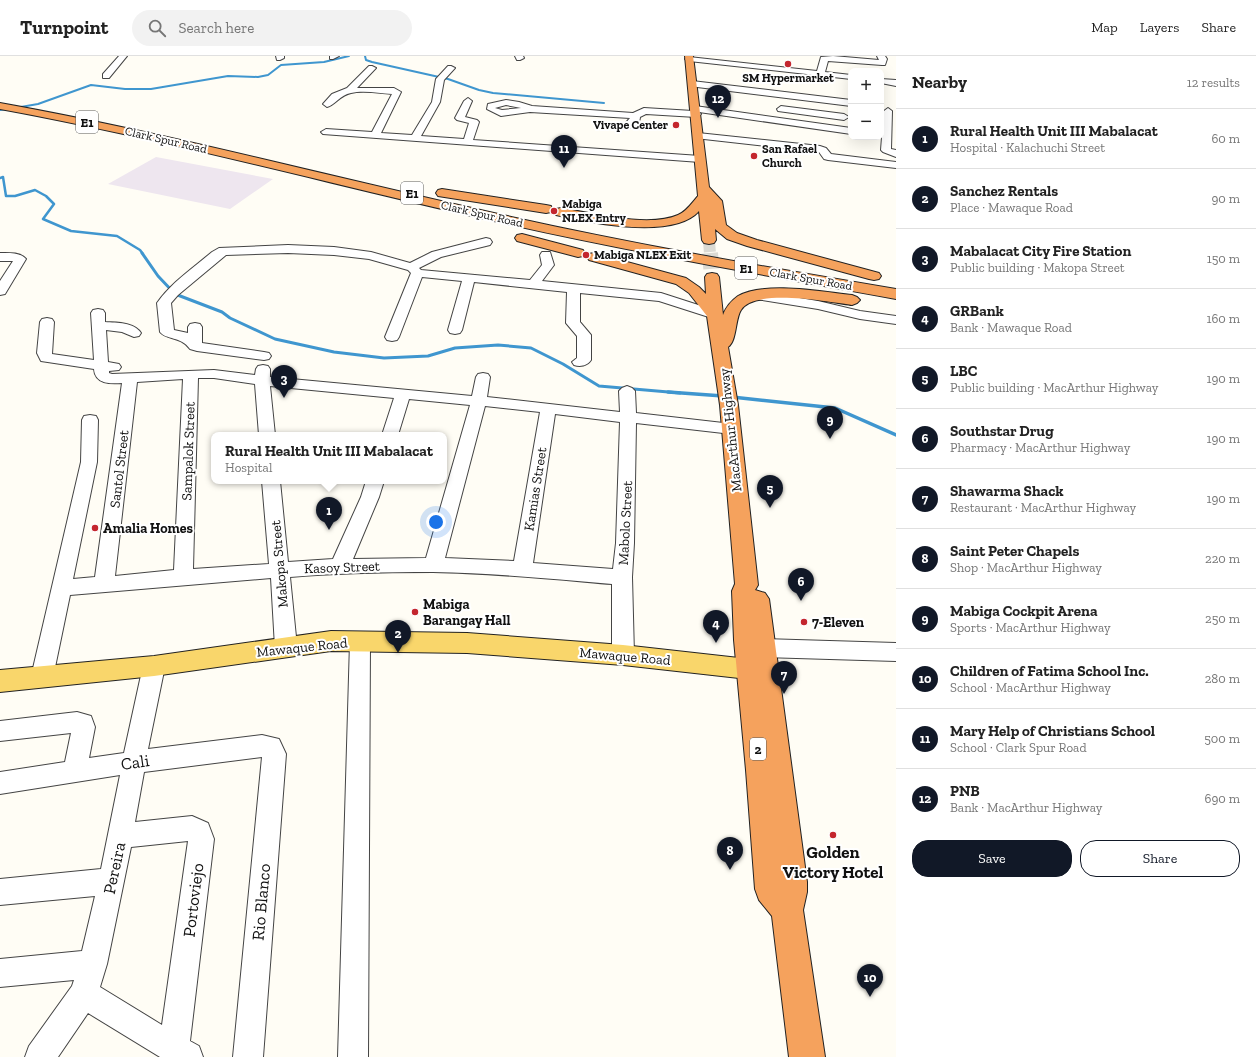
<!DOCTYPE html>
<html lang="en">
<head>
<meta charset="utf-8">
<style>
	body { margin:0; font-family:"Zilla Slab",serif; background:#f2f2f2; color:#222 }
	.controls { position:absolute; right:12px; top:12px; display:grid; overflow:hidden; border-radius:8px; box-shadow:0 4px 16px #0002 }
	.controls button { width:36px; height:36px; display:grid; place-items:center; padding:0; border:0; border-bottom:1px solid #e0e0e0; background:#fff; color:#222; font:20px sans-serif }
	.you { position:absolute; left:436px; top:466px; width:14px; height:14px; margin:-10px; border:3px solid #fff; border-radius:50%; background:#1a73e8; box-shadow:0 0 0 6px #1a73e833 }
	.badge { display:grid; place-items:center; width:26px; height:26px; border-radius:50%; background:#111827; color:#fff; font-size:13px; font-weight:700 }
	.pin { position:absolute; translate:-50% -33px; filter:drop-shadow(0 1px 2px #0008) }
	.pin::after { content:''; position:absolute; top:21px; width:14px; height:12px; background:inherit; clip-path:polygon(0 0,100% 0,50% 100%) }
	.popup { position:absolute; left:211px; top:376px; width:236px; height:52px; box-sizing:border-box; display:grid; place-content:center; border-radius:8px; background:#fff; filter:drop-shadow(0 1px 3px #0005); font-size:13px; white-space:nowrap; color:#767676 }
	.popup b { font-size:15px; color:#222 }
	.popup::after { content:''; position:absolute; left:50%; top:100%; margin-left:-8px; border:8px solid transparent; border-top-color:#fff }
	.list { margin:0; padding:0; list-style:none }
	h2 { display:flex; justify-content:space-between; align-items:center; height:52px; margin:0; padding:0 16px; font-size:17px }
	h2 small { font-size:13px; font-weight:400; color:#767676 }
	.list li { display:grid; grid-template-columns:26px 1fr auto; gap:12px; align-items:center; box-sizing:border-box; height:60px; padding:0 16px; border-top:1px solid #e0e0e0 }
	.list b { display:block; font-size:15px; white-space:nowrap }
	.list p { margin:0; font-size:13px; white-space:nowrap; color:#767676 }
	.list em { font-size:13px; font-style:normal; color:#767676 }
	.actions { display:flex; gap:8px; padding:12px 16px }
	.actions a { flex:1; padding:9px 0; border:1px solid #111827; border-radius:16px; text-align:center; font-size:14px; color:#111827 }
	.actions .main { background:#111827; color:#fff }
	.icon { flex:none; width:22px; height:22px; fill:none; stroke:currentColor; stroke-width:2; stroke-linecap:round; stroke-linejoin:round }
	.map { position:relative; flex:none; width:896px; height:1001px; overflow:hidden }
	header { display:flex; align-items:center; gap:24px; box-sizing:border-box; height:56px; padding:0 20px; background:#fff; border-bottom:1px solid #e0e0e0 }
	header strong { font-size:19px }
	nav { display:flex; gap:22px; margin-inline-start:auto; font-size:14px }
	.search { width:280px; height:36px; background:#f2f2f2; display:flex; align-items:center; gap:10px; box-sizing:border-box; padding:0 14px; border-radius:22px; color:#767676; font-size:15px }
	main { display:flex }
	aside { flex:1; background:#fff }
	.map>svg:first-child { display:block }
	.industrial { fill:#eee6ef }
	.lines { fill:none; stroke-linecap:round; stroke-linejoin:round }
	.stream-far3 { stroke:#3f96cf; stroke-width:2 }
	.stream-far2 { stroke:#3f96cf; stroke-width:2.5 }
	.stream-far1 { stroke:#3f96cf; stroke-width:3 }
	.stream { stroke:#3f96cf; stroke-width:3.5 }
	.highway-tunnel-far1 { stroke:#dbdad3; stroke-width:12; stroke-dasharray:12 6; stroke-linecap:butt }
	.highway-tunnel { stroke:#dbdad3; stroke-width:16; stroke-dasharray:16 8; stroke-linecap:butt }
	.minor-casing { stroke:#444; stroke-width:2 }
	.major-casing { stroke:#222; stroke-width:2 }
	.highway-casing { stroke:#222; stroke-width:2 }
	.minor { fill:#fff; fill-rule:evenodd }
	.major { fill:#f9d66b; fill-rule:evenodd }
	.highway { fill:#f5a25d; fill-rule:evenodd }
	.poi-dot { fill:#c4262e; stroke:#fff; stroke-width:1.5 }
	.labels { text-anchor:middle; stroke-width:4; stroke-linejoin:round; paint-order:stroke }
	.far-poi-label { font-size:12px; font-weight:bold; fill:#111; stroke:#fff; text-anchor:start }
	.far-street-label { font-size:12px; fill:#111; stroke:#fff }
	.shield { fill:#fff; stroke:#585858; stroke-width:1 }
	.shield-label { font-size:13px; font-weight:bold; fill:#111 }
	.street-label { font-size:14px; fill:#111; stroke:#fff }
	.poi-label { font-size:14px; font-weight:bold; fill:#111; stroke:#fff; text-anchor:start }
	.near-street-label { font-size:17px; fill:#111; stroke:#fff }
	.near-poi-label { font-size:17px; font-weight:bold; fill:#111; stroke:#fff }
</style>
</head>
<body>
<header>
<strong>Turnpoint</strong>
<div class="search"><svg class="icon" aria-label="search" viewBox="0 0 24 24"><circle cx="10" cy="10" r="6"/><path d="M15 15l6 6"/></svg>Search here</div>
<nav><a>Map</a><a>Layers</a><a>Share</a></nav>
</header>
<main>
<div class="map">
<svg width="896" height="1001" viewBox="0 0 896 1001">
	<rect width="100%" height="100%" fill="#fffdf5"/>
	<path class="industrial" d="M156,101L273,123L230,153L108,128Z"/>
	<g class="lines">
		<path class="stream-far3" d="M365,0L366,4L372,6L448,23L479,34L493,37L604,47
			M15,52L38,48L91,29L125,33H151L228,20L258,21L268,19L281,9L324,6L349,0
			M0,54L8,53"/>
		<path class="stream-far2" d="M0,122L3,121L6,140H15L35,134L46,140L54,148L43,163L71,175L117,180L140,194L143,198"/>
		<path class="stream-far1" d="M142,197L158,220L175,238L222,256L230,262L275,283L334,296L384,302L428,300L455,292L498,289L531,292L563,308L599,330L680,337"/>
		<path class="stream" d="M668,336L723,340
			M732,341L835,352L896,379"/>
		<path class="highway-tunnel-far1" d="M709,184L710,198"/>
		<path class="highway-tunnel" d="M710,197L712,221"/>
		<defs>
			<path id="minor" d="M119,0H127L109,22H103V18Z
				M276,0H284V2L280,4H277Z
				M330,0H339L333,3H330Z
				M515,0H523L524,2L520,4H517Z
				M833,0L879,4L877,0H885L887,3L885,9H882L828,5L825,16L851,19V23L689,5L685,3L689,1L817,15L821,1Z
				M369,10H372L376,12L357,32H394L401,36L381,77L412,79L432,46L436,23L448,10H451L455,12L444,24L440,46L421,80L464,83L469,67L457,64L455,62L464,45L468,42L472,45L465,61L477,64L479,66L473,84L700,100L705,103L700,106L323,78L321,76L326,73L372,76L392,38C379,37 363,34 351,37C340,39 335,49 327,51L323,48L332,38L347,32Z
				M881,23L896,24V30L881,27Z
				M692,25L851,44V50L689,30L688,28Z
				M506,44L519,46L532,50L633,57L644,52L693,55L691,53L695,50L851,72V78L699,56L701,58L699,60L696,61L646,58L640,61C640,67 634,71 629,72L624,69L630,62L530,56L501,60L487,53L488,48ZM506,49L521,52L502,54L495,52Z
				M781,50L844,58L849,61L844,64L778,55L777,53Z
				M888,52L892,55L891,93L896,94V101L883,96L881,94L884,55Z
				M698,77L820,90L826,92L831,98L896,106V112L828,104L824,103L819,96L695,82L693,80Z
				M486,182L490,183L492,186L490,189L441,201L419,212L421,214L530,224L542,209L540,199L542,196H550L554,209L542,225L661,237L720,256L722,259L720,262L715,263L659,245L580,237V266L591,279V304C587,310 580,311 574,309L572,306L577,302V280L566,267L567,236L474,226L462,274L460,277L455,278L450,277L448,274L462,225L422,221L399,281L397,284L392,285L387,284L385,281L411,217L408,214L369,203L334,199L288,197L226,199L178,239L171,247L174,274L188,277V271L190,268L195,267L200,268L202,271V287L264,296L269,297L271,300L269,303L264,304L197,295L190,293C181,280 166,284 160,276L157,247C171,227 193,212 212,196L219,192L288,189L334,191L371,196L410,207L432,196Z
				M0,197C8,197 20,196 26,203L5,238L0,239V225L13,205H0Z
				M755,235L818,245L860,255L896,260V268L860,263L818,253L750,242L748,239L750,236Z
				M98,253L103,254L105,257V266C117,267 134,266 141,277L139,280L134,281L122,276L106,274L108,306L119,308L121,311L119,314L109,315V317L112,318L214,314L255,319L256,313L258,310L263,309L268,310L270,313V321L472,340L476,321L478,318L483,317L488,318L490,321L487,341L620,356L619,335L622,332L627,330L632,332L635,335L636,357L732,368L738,369L740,373L738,377L732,378L636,367L634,487L632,521L634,599L631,605L623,608L615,605L612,599V528C553,523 493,517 433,516C385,516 337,517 290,521L297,591L293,597L286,600L279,597L275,591L271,522L70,539L53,621L50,628L42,630L34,628L31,621L81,406L82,364L84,360L90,359L96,360L98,364L97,406L73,523L95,521L122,327C110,328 95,328 94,313L41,305L37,297L40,266L42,263L47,262L52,263L54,266L52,298L94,304L91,257L93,254ZM198,322H214L255,328L259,379H275L270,330L394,342L382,379H398L409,343L470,349L426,502L353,503L379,441L384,425H366L361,441L333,503L288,506L280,425H262L269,508L193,513ZM183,323L174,514L115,520L137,326ZM485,350L540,356L514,505L445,502ZM555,358L620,366L616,487L613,513L533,507Z
				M360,577L367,580L370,586L368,1001H338L350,586L353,580Z
				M763,583L896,587V605L763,601L756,598L752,592L756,586Z
				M154,601L162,604L165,610L148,693L262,679L279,683L286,698L263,1001H233L262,701L144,716L135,766L192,760L208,767L214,783L190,985L199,990L203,1001H160L88,957L58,1001H25L29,990L72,930L74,924L0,931V903L82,895L95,840L0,849V823L101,813L120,719L0,738V716L65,706L71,677L0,685V665L77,656L91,660L95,671L89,702L124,697L143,610L146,604ZM188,785L162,969L100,931L107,908L131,791Z"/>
			<path id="major" d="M331,575L467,577L623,589L748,603L757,606L760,613L757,620L748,623L623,609L467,597L331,595L154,620L0,636V614L154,600Z"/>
			<path id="highway" d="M685,0H693L709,131L722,145L726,169L737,177L757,184L879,217L881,220L879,223L874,224L869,223L747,190L727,183L715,173L716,184L714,187L709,188L704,187L702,184L699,155C673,184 591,167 556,159L554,156L556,153L561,152C592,157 648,172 678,159C686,156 692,147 698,140Z
				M0,47C163,76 323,119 485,155C621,186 758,210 896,233V243C758,218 621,194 485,163C323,126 163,83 0,53Z
				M442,133L546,149L551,150L552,153L551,156L546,157L438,140L436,137L438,134Z
				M522,178L583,194L585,197L583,200L578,201L517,185L515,182L517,179Z
				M594,197L686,222L699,231L706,238L705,221L707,218L712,217L717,218L719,221L723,259C726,251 731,245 738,240C765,225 823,236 852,239L857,241L860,244L857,247L852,249C829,246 754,232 741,254C735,263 737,285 728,291L738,349L758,529L755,534L765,537L769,543L807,826V836L803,854L825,1001H789L772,860L759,844L755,833L746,714L734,584L732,535L735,528L720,349L707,260L689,237L676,228L589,204L587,201L589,198Z"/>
		</defs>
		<use href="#minor" class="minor-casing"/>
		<use href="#major" class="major-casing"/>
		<use href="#highway" class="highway-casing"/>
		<use href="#minor" class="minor"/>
		<use href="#major" class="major"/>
		<use href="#highway" class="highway"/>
	</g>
	<g class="poi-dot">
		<circle cx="788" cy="8" r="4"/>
		<circle cx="676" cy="69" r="4"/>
		<circle cx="754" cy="100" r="4"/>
		<circle cx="554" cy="155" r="4"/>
		<circle cx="586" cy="199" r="4"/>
		<circle cx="95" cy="472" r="4"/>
		<circle cx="415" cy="556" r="4"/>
		<circle cx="804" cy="566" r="4"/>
		<circle cx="833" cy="779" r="4"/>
	</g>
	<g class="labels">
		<g class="far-poi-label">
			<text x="788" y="26" text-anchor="middle">SM Hypermarket</text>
			<text x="668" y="73" text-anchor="end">Vivape Center</text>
			<text x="762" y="97">San Rafael<tspan x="762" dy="14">Church</tspan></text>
			<text x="562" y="152">Mabiga<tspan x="562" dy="14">NLEX Entry</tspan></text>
			<text x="594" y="203">Mabiga NLEX Exit</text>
		</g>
		<g class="far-street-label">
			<text transform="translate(166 84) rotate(13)" y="4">Clark Spur Road</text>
			<text transform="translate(482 158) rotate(13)" y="4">Clark Spur Road</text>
			<text transform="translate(811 223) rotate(10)" y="4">Clark Spur Road</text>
		</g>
		<g class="shield">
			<rect x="76" y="55" width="22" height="22" rx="3"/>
			<rect x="401" y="126" width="22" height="22" rx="3"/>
			<rect x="735" y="201" width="22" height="22" rx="3"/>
			<rect x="750" y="682" width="16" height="22" rx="3"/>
		</g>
		<g class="shield-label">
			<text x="87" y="71">E1</text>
			<text x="412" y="142">E1</text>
			<text x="746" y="217">E1</text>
			<text x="758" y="698">2</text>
		</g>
		<g class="street-label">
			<text transform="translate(730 374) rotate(-96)" y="5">MacArthur Highway</text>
			<text transform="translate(188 395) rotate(-88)" y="5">Sampalok Street</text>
			<text transform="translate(119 413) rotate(-83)" y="5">Santol Street</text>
			<text transform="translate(535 433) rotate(-81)" y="5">Kamias Street</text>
			<text transform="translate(625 467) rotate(-87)" y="5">Mabolo Street</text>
			<text transform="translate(279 508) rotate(-95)" y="5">Makopa Street</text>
			<text transform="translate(342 511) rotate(-2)" y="5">Kasoy Street</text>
			<text transform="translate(302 591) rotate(-6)" y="5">Mawaque Road</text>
			<text transform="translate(625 600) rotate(5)" y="5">Mawaque Road</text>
		</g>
		<g class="poi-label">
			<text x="103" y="477">Amalia Homes</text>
			<text x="423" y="553">Mabiga<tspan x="423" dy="16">Barangay Hall</tspan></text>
			<text x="812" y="571">7-Eleven</text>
		</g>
		<g class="near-street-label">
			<text transform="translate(135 706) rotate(-8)" y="6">Cali</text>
			<text transform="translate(114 812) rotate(-78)" y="6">Pereira</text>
			<text transform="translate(193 844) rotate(-83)" y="6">Portoviejo</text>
			<text transform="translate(261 846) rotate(-85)" y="6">Rio Blanco</text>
		</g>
		<g class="near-poi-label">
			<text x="833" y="802">Golden<tspan x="833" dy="20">Victory Hotel</tspan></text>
		</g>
	</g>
</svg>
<div class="controls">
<button>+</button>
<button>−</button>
</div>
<div class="you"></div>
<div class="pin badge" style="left:329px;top:474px">1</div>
<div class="popup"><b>Rural Health Unit III Mabalacat</b>Hospital</div>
<div class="pin badge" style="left:398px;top:597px">2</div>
<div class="pin badge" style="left:284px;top:342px">3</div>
<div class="pin badge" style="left:716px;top:587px">4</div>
<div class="pin badge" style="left:770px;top:452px">5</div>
<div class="pin badge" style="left:801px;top:545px">6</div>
<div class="pin badge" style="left:784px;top:638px">7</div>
<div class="pin badge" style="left:730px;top:814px">8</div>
<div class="pin badge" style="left:830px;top:383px">9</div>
<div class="pin badge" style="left:870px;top:941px">10</div>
<div class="pin badge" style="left:564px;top:112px">11</div>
<div class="pin badge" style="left:718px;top:62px">12</div>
</div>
<aside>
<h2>Nearby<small>12 results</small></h2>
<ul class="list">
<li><span class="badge">1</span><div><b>Rural Health Unit III Mabalacat</b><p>Hospital · Kalachuchi Street</p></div><em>60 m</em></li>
<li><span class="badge">2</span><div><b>Sanchez Rentals</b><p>Place · Mawaque Road</p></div><em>90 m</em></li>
<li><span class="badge">3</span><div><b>Mabalacat City Fire Station</b><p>Public building · Makopa Street</p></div><em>150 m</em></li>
<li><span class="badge">4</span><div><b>GRBank</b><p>Bank · Mawaque Road</p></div><em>160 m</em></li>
<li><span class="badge">5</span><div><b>LBC</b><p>Public building · MacArthur Highway</p></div><em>190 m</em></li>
<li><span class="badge">6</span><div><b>Southstar Drug</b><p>Pharmacy · MacArthur Highway</p></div><em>190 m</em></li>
<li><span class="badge">7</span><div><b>Shawarma Shack</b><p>Restaurant · MacArthur Highway</p></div><em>190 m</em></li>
<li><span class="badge">8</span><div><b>Saint Peter Chapels</b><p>Shop · MacArthur Highway</p></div><em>220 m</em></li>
<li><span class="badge">9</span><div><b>Mabiga Cockpit Arena</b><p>Sports · MacArthur Highway</p></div><em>250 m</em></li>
<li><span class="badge">10</span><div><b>Children of Fatima School Inc.</b><p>School · MacArthur Highway</p></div><em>280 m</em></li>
<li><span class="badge">11</span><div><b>Mary Help of Christians School</b><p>School · Clark Spur Road</p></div><em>500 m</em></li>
<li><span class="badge">12</span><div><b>PNB</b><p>Bank · MacArthur Highway</p></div><em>690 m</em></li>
</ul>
<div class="actions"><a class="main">Save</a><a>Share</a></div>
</aside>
</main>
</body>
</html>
